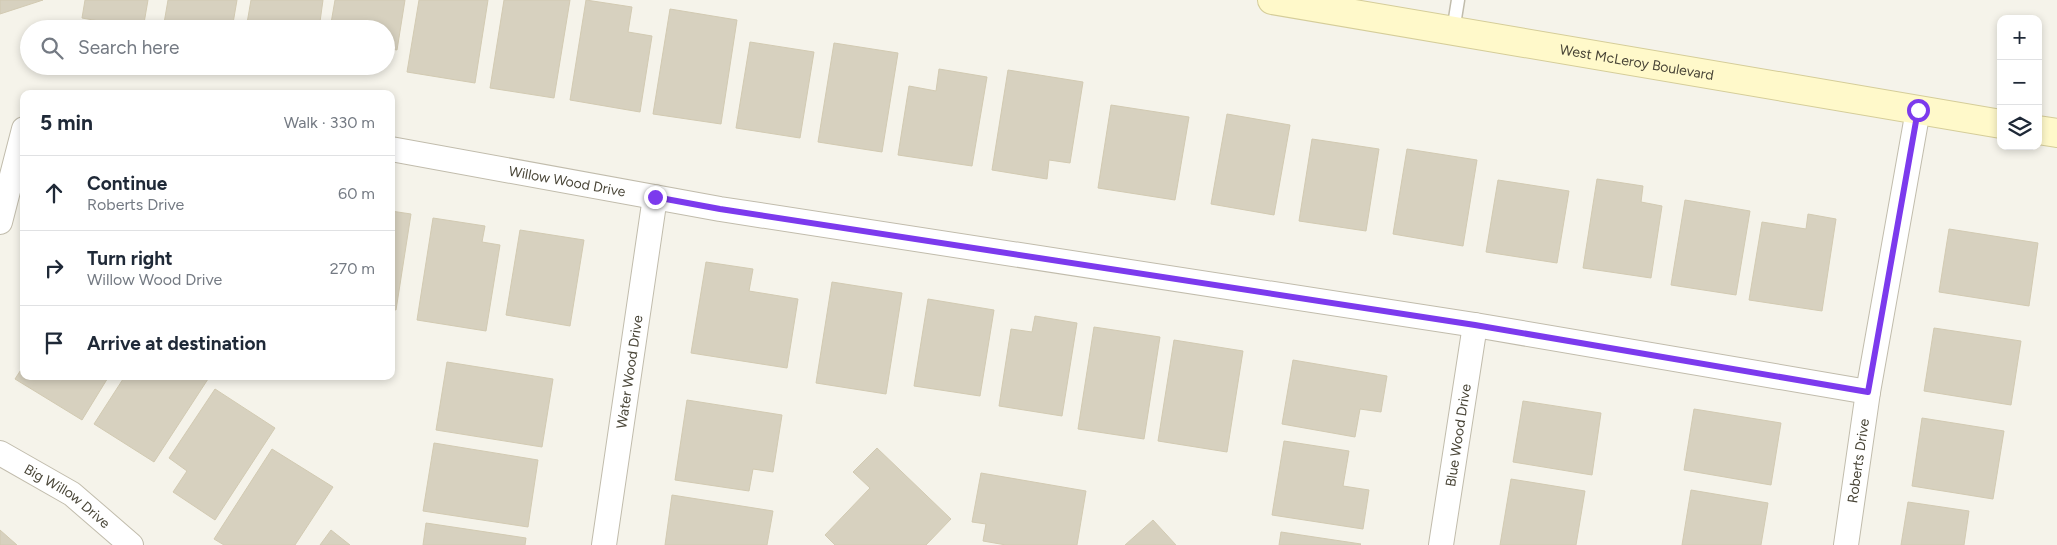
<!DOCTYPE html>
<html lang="en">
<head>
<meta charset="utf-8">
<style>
	body { margin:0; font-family:Figtree,sans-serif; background:#f2f2f3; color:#1f2937 }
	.controls { position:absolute; right:15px; top:15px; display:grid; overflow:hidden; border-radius:10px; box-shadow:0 2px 8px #0003 }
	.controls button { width:45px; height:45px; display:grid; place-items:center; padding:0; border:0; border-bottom:1px solid #e0e1e3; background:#fff; color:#1f2937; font:25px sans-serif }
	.stop { position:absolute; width:15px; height:15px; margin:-11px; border:4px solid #7c3aed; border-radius:50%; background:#fff }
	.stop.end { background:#7c3aed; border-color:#fff; box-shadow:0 1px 5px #0008 }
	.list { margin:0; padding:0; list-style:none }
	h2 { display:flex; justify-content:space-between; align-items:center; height:65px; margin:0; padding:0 20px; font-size:21px }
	h2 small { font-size:16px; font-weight:400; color:#747a83 }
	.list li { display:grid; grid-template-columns:32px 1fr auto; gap:15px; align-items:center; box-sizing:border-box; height:75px; padding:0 20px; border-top:1px solid #e0e1e3 }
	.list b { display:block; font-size:19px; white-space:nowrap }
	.list p { margin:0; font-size:16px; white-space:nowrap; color:#747a83 }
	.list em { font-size:16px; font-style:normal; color:#747a83 }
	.icon { flex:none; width:28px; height:28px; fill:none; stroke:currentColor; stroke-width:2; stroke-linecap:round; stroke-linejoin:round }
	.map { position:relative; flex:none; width:2057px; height:545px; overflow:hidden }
	.search { position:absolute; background:#fff; box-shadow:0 2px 8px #0003; left:20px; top:20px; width:375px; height:55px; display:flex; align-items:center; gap:12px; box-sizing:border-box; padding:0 18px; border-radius:28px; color:#747a83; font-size:19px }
	.panel { position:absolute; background:#fff; box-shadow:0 2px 8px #0003; left:20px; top:90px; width:375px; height:290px; border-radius:10px }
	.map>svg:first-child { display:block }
	.building { fill:#d7d1bf; stroke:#d2cab2 }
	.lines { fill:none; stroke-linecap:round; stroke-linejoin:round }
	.lane-casing { stroke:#c1bcac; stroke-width:15 }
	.street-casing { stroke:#c1bcac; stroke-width:26 }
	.secondary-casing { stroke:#d5cd99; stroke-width:30 }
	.lane { stroke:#fff; stroke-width:12 }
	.street { stroke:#fff; stroke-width:24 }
	.secondary { stroke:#fff9ca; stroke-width:28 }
	.route { stroke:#7c3aed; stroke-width:6 }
	.labels { text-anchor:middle; stroke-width:4; stroke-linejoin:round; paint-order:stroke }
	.street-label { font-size:14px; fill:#494537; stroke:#fff }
</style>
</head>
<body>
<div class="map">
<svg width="2057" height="545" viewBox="0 0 2057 545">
	<rect width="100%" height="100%" fill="#f5f3ea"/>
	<path class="building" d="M0,0H43L0,14Z
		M85,0H148L143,29L82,18Z
		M168,0H237L232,29H163Z
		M251,0H323L319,29H246Z
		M335,0H405L397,50L386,48V29H330Z
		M419,0H488L475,83L407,72Z
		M504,0H570L554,98L490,88Z
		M586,0L632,7L628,32L652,36L640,112L570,100Z
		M670,9L737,20L721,124L653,114Z
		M750,42L814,52L800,138L736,128Z
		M834,43L898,53L882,152L818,142Z
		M939,69L987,77L972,166L898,155L909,86L936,91Z
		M1008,70L1083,82L1070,163L1049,160L1047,179L992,170Z
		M1111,105L1189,117L1175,200L1098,188Z
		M1227,114L1290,125L1274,215L1211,204Z
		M1312,139L1379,149L1366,231L1299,221Z
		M1407,149L1477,160L1463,246L1393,234Z
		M1597,179L1643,186L1641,202L1662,206L1651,278L1583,268Z
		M1498,180L1569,191L1557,263L1486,252Z
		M1685,200L1750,211L1736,295L1671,285Z
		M391,211L411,214L396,310L391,309Z
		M1808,214L1836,219L1822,311L1749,300L1762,222L1806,229Z
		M433,218L485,226L482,242L500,245L486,331L417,320Z
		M1949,229L2038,243L2029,306L1939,292Z
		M520,230L584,240L570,326L506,315Z
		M706,262L753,269L749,291L798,299L787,368L691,353Z
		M832,282L902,293L886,394L816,383Z
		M928,299L994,310L980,396L914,386Z
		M1035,316L1077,323L1062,416L999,406L1011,329L1032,332Z
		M1094,327L1160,337L1144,439L1078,429Z
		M1934,328L2021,341L2011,405L1924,391Z
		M1174,340L1243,351L1227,452L1158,441Z
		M1293,360L1387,376L1381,412L1360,409L1355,437L1282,424Z
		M447,362L553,379L542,447L436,430Z
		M24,365V376H109L82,420L15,379Z
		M125,376H204L208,379L154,462L94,424Z
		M215,389L275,428L215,520L173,492L187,471L169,458Z
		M687,400L782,415L773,472L753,469L749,491L675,480Z
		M1523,401L1601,413L1592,475L1513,462Z
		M1694,409L1781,423L1771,485L1684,470Z
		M1922,418L2004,431L1993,499L1912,486Z
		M1284,441L1349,451L1343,486L1369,490L1363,529L1272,515Z
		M434,443L538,460L528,527L423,511Z
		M877,448L951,519L926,545H835L825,535L870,488L853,472Z
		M272,449L333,487L295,545H224L214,539Z
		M981,473L1086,491L1077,545H1006L983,541L986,524L972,522Z
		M1511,479L1585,491L1576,545H1500Z
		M1691,490L1768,503L1761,545H1682Z
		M672,495L773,511L767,545H665Z
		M1908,502L1969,511L1964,545H1901Z
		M1153,520L1176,545H1125Z
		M426,523L526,538L525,545H423Z
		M0,530L17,545H0Z
		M331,530L350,545H320Z
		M1281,532L1361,544L1360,545H1279Z"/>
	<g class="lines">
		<defs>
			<path id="lane" d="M1453,31L1458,0"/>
			<g id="street">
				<path id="s1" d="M391,149L720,209L1475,325L1868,392"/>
				<path d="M0,222L24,129"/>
				<path id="s2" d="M0,453L72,494L131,545"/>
				<path id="s3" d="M604,545L655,197"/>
				<path id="s4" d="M1441,545L1475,325"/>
				<path id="s5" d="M1846,545L1868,392L1918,110"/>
			</g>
			<g id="secondary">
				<path id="s6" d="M1272,0L2001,124"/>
				<path d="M2038,130L2057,133"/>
			</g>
		</defs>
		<use href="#lane" class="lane-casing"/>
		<use href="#street" class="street-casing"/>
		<use href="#secondary" class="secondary-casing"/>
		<use href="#lane" class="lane"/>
		<use href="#street" class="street"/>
		<use href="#secondary" class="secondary"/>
	</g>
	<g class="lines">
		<path class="route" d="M655,197L720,209L1475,325L1868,392L1918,110"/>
	</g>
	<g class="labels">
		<g class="street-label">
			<text dy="5" stroke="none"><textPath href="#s6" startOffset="370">West McLeroy Boulevard</textPath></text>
			<text dy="5" stroke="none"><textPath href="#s1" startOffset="179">Willow Wood Drive</textPath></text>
			<text dy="5" stroke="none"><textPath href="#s3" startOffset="175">Water Wood Drive</textPath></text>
			<text dy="5" stroke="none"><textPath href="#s4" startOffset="111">Blue Wood Drive</textPath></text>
			<text dy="5" stroke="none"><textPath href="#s5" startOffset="85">Roberts Drive</textPath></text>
			<text dy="5" stroke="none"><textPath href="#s2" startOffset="80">Big Willow Drive</textPath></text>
		</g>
	</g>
</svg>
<div class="controls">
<button>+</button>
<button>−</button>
<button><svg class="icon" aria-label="layers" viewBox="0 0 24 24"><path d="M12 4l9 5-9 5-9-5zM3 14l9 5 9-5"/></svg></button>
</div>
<div class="stop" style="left:1918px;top:110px"></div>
<div class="stop end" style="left:655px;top:197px"></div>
<div class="search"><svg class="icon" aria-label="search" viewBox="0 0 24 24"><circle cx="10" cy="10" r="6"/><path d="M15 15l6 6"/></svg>Search here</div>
<section class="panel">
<h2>5 min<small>Walk · 330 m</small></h2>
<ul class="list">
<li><svg class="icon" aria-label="ahead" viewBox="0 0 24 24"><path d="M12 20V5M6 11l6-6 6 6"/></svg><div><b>Continue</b><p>Roberts Drive</p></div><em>60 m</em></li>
<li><svg class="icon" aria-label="right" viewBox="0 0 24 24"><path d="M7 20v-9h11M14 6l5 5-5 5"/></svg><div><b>Turn right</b><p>Willow Wood Drive</p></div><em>270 m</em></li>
<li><svg class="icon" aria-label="arrive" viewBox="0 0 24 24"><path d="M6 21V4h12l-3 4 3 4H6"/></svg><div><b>Arrive at destination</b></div></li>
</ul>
</section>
</div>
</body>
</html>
